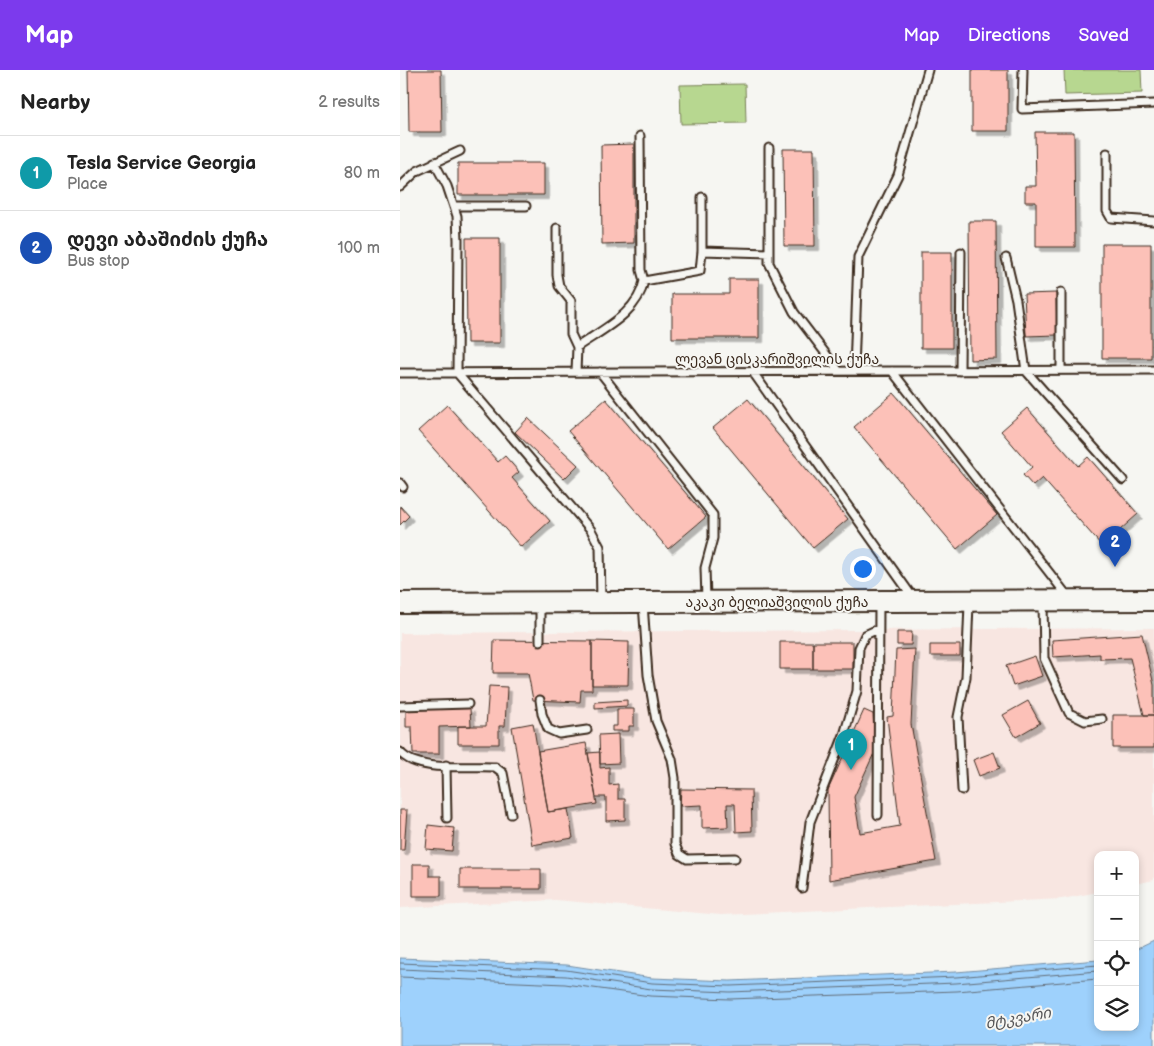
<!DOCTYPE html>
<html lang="en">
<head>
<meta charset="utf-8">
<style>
	body { margin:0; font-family:"Balsamiq Sans","Noto Sans Georgian",sans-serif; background:#f2f2f2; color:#222 }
	.controls { position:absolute; right:15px; bottom:15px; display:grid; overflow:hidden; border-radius:10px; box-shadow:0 2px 8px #0003 }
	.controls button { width:45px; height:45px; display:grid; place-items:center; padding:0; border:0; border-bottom:1px solid #e0e0e0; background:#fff; color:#222; font:25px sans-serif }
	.you { position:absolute; left:462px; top:498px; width:18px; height:18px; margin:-12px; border:4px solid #fff; border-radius:50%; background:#1a73e8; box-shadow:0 0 0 8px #1a73e833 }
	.badge { display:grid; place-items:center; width:32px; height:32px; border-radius:50%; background:#7c3aed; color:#fff; font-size:16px; font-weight:700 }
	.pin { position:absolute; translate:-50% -41px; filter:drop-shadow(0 1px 2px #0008) }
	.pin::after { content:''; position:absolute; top:26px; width:18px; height:15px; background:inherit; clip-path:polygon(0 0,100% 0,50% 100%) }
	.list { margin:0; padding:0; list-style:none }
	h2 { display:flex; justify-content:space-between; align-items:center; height:65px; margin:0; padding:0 20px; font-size:21px }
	h2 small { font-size:16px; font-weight:400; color:#767676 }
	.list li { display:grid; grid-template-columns:32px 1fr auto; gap:15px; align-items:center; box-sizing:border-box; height:75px; padding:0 20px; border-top:1px solid #e0e0e0 }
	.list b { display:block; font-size:19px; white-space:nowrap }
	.list p { margin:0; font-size:16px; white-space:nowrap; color:#767676 }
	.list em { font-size:16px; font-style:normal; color:#767676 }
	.icon { flex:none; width:28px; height:28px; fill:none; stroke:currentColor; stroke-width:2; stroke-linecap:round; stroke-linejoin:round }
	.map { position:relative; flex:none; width:754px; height:976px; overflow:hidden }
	header { display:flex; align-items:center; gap:30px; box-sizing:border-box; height:70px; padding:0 25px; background:#7c3aed; color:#fff }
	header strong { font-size:24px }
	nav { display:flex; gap:28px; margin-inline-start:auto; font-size:18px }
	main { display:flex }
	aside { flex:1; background:#fff }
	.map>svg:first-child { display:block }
	.built { fill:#f8e6e1 }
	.green { fill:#b7d790; stroke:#798057 }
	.water { fill:#9ed1fc; stroke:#768ea3 }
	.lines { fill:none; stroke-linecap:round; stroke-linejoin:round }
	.shore { stroke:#636d77; stroke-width:1 }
	.building { fill:#fcc1b8; stroke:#3b2a1e; filter:url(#shadow) }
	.lane-casing { stroke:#3b2a1e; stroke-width:11 }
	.secondary-casing { stroke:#3b2a1e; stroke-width:24 }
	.lane { stroke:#f6f6f2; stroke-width:7 }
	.secondary { stroke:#f6f6f2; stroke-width:20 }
	.labels { text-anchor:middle; stroke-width:4; stroke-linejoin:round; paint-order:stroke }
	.street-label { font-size:14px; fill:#3b2a1e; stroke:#f6f6f2 }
	.water-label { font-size:15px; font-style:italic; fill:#545456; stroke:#f6f6f2 }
</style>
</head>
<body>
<header>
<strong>Map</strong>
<nav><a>Map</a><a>Directions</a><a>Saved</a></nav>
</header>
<main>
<aside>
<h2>Nearby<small>2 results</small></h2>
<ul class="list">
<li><span class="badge" style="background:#0f9aa8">1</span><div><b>Tesla Service Georgia</b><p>Place</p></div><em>80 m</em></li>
<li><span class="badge" style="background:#1a4fb4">2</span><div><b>დევი აბაშიძის ქუჩა</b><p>Bus stop</p></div><em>100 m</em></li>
</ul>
</aside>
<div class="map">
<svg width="754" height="976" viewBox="0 0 754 976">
	<defs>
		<filter id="shadow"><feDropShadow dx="4.5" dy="4.5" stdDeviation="0" flood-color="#0004"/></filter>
	</defs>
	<rect width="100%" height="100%" fill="#f6f6f2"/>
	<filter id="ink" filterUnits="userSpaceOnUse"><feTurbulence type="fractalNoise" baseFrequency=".02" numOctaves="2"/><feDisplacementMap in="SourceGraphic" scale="10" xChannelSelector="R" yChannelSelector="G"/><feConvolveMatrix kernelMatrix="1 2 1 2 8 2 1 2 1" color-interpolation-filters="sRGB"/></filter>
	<g filter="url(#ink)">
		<path class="built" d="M754,558V810L735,814V785H698V822L662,829L321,845L156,830L0,838V563Z"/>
		<path class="green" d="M664,0H741L742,23L665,25Z
			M345,14L346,53L281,54L280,15Z"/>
		<path class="water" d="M754,871V976H0V888L167,895L252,908L330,911L556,902L698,890V957H735V880Z"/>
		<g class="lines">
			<path class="shore" d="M0,893L166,900L252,913L330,916L556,907L698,895
				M0,899L166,906L251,919L330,922L556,913L698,901
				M0,907L165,914L250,926L330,929L557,921L698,909"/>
		</g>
		<path class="building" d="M8,0H41L42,62H9Z
			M572,0H608V61H572Z
			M635,62H674L675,177H636V132H625V116H636Z
			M234,74V173L202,174L201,75Z
			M383,79H414L415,176H384Z
			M58,93H144V125H58Z
			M569,151H596L597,289L570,290Z
			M66,168H100V273H67Z
			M702,174H751V288H702Z
			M521,182H552V278H521Z
			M329,209H359V268H272V224H329Z
			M656,223L657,265L626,266L624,224Z
			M494,323L597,445L557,479L454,357Z
			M206,329L306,447L268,479L168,361Z
			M348,329L448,449L413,478L313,358Z
			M47,335L98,392L105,386L119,402L112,408L150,451L121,477L18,361Z
			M627,338L678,396L688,387L738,444L702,476L642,408L633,416L623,405L632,397L601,361Z
			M128,348L178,395L164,409L115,362Z
			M0,436L9,446L0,455Z
			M497,562H512L511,575H497Z
			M742,564L754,615V645H744L730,588L700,589V584L653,587L652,570Z
			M94,570L192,571V620H181L180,632L133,630L128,603H93Z
			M192,571L229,572L228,615H192Z
			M380,572H413V599H380Z
			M413,572H453V599H413Z
			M530,575H560V586H530Z
			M515,579L511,654L536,791L429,810L428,720L464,640L473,644L475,681L454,727L460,763L500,756L487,647L493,646L496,580Z
			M635,586L642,606L613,616L606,596Z
			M89,616L107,617L105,656H99V674H58V656H86Z
			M227,630V636L195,638V632Z
			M628,631L640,653L616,667L603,645Z
			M70,638L71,656L39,657V684H13L12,657H6V639Z
			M217,639H234V656H229V661H212V656H217Z
			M713,645H754V678H713Z
			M133,653L148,742L168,739L173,768L132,775L112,657Z
			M218,664L219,693L200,694L199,665Z
			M186,673L197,734L148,742L138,681Z
			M200,682V698L209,697V715L218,714V729H225V750L206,751V727H196L188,683Z
			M594,682L600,698L579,706L573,690Z
			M281,719L351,720L352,761L336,762L335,734H327L328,757L302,758V735L280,736Z
			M0,740H7L4,780H0Z
			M28,755L54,758L52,781L26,779Z
			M13,794H29V806H41V826H13Z
			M60,799H141V819H60Z"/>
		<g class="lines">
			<defs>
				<path id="lane" d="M623,0L622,39L754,34
					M240,66L241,200L244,211
					M369,78V193L394,242L439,301
					M707,83V141L711,148L754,151
					M34,92L47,116L57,146L58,170L57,303L191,460L200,477L201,531
					M0,117L17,101L60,81
					M55,136H126
					M157,158V205L159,216L171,231V264L177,277L176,302
					M302,181L369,183
					M606,188L616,230L626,301L723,410
					M177,277C203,259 238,243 244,211L300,201L302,181V127
					M661,300V222
					M352,301L514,529
					M454,301L458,187L498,105L528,0
					M492,301L669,528
					M560,301L561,182
					M200,302L313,445V468L305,498L306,529
					M0,303L754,300
					M0,413L3,417
					M243,533L248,605L256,651L272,689L275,708V774L279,784L287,789L335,788
					M643,533L644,588L669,643L685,651L702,649
					M140,571V533
					M140,630L142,644L148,659L159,664L187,660
					M0,636L68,634
					M0,682C17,703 69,695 95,697L103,703L111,744
					M46,695L47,748
					M562,720L558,647L566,607L569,534
					M478,745L479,532
					M402,818L410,752L444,665L457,621L459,578L465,565L478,559"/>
				<path id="secondary" d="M0,533L754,530"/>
			</defs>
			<use href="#lane" class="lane-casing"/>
			<use href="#secondary" class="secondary-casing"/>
			<use href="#lane" class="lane"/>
			<use href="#secondary" class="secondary"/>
		</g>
	</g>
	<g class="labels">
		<g class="street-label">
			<text x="377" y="294">ლევან ცისკარიშვილის ქუჩა</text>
			<text x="377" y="537">აკაკი ბელიაშვილის ქუჩა</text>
		</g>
		<g class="water-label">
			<text transform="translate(618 948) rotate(-10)" y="5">მტკვარი</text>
		</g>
	</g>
</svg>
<div class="controls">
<button>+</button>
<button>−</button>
<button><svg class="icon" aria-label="locate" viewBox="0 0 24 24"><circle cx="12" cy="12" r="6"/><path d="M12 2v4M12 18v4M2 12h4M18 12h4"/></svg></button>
<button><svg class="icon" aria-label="layers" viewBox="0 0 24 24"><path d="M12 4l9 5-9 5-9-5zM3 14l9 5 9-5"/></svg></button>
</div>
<div class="you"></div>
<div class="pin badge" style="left:451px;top:700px;background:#0f9aa8">1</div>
<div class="pin badge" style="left:715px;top:497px;background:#1a4fb4">2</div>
</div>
</main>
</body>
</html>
